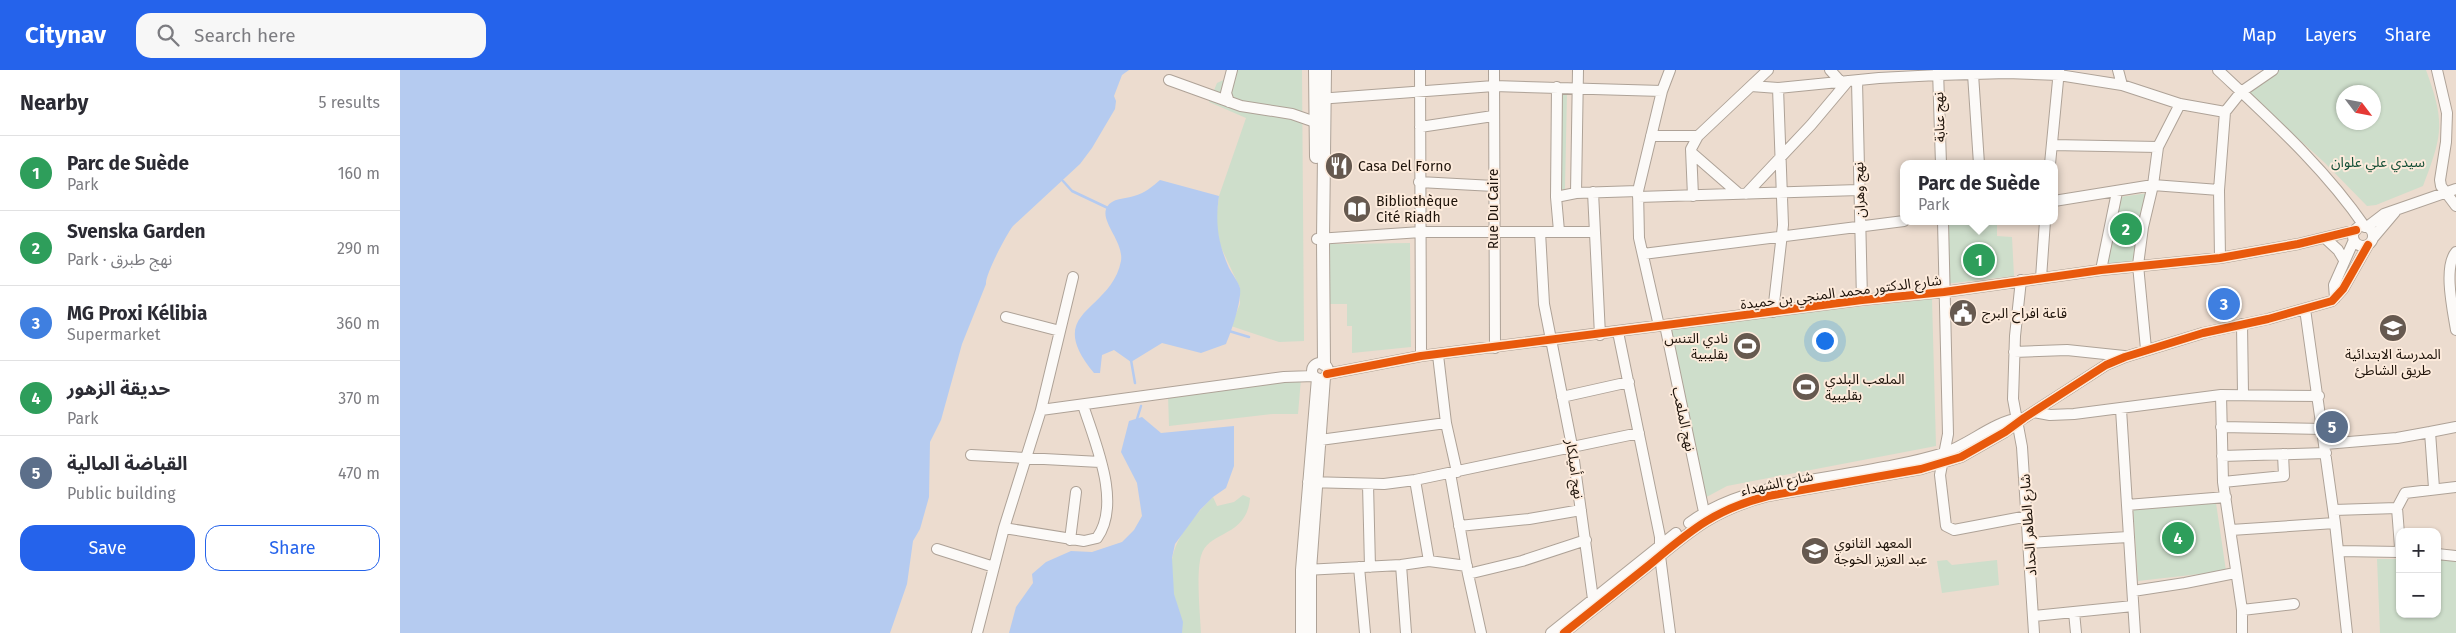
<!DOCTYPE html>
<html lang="en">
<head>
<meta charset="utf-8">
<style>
	body { margin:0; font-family:"Fira Sans","Noto Sans Arabic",sans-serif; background:#f7f7f7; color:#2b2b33 }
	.controls { position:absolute; right:15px; bottom:15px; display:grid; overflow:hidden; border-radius:10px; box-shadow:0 1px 4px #0004 }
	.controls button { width:45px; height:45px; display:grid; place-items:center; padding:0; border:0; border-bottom:1px solid #e1e1e2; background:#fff; color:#2b2b33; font:25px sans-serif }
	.compass { position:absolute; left:1936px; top:15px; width:45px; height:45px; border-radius:50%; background:#fff; box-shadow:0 1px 4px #0004; rotate:122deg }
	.you { position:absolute; left:1424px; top:270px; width:18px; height:18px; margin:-12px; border:4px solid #fff; border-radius:50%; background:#1a73e8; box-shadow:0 0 0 8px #1a73e833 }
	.badge { display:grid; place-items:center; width:32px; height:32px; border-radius:50%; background:#2563eb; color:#fff; font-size:16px; font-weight:700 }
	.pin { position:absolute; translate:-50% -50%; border:2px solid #fff; box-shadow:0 1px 5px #0006 }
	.popup { position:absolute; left:1500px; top:90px; width:158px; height:65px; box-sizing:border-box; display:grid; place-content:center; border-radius:10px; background:#fff; filter:drop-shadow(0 1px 4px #0005); font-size:16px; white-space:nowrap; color:#7c7c81 }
	.popup b { font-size:19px; color:#2b2b33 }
	.popup::after { content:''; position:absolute; left:50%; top:100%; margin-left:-10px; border:10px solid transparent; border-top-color:#fff }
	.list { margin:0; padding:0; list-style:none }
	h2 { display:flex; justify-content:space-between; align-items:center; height:65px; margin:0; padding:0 20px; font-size:21px }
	h2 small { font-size:16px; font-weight:400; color:#7c7c81 }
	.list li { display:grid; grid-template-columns:32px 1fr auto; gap:15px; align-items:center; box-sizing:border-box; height:75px; padding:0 20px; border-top:1px solid #e1e1e2 }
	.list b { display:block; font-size:19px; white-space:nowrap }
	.list p { margin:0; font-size:16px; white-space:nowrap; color:#7c7c81 }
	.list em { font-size:16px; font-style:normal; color:#7c7c81 }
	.actions { display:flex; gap:10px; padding:15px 20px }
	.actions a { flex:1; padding:11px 0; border:1px solid #2563eb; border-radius:15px; text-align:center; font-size:18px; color:#2563eb }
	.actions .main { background:#2563eb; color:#fff }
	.icon { flex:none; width:28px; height:28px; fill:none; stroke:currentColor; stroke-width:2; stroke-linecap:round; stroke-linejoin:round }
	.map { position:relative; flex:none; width:2056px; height:563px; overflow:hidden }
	header { display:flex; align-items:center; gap:30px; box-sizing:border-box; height:70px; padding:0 25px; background:#2563eb; color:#fff }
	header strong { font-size:24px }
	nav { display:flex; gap:28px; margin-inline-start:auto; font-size:18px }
	.search { width:350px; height:45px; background:#f7f7f7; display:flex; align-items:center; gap:12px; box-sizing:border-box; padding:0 18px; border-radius:15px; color:#7c7c81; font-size:19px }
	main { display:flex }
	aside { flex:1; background:#fff }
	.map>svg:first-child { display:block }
	.green { fill:#cedecb; fill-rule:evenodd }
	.water { fill:#b5cbf0 }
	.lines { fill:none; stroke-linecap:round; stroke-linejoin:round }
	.stream { stroke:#b5cbf0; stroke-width:2.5 }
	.minor-casing { stroke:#aea297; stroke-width:12 }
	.major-casing { stroke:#aea297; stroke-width:14 }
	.minor { stroke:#fcfaf8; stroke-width:10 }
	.major { stroke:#fcfaf8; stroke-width:12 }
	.cycleway-casing { stroke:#fdebdc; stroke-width:11 }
	.cycleway { stroke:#e8590c; stroke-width:8 }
	.labels { text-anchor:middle; stroke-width:4; stroke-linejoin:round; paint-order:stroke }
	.street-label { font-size:14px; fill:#1e130a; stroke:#fdebdc }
	.park-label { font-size:14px; fill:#154f36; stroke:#fdebdc }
	.poi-label { font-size:14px; fill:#1e130a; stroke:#fdebdc; text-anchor:start }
</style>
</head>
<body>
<header>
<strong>Citynav</strong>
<div class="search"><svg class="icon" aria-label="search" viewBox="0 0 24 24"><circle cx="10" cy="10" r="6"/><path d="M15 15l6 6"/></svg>Search here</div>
<nav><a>Map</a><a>Layers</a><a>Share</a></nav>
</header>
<main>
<aside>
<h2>Nearby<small>5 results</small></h2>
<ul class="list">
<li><span class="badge" style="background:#2e9e5b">1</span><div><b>Parc de Suède</b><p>Park</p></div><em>160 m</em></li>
<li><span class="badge" style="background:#2e9e5b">2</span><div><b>Svenska Garden</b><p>Park · نهج طبرق</p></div><em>290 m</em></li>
<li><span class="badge" style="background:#3f7fe0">3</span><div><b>MG Proxi Kélibia</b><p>Supermarket</p></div><em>360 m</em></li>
<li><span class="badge" style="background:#2e9e5b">4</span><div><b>حديقة الزهور</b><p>Park</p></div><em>370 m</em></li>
<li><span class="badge" style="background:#5c6f8a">5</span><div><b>القباضة المالية</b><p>Public building</p></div><em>470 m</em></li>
</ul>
<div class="actions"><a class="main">Save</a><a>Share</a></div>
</aside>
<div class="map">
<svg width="2056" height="563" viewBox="0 0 2056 563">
	<rect width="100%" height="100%" fill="#ecdccf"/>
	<path class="green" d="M837,0H902L904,271L879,272L831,256L840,234V218L820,175L816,151L819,126L846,48L809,32L817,13L834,5Z
		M1879,0H2026C2045,52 2043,64 2023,116L1976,135L1967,136L1925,93L1848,23ZM1944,22H1974V52H1944Z
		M1153,22H1167L1165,120L1155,119Z
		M1748,123L1738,190L1703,195L1713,128Z
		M1542,151H1597V166L1612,167L1614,206L1545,214Z
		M1010,173L1011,277L952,283V256H947V234H929L930,174Z
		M1532,229L1536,376L1327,416L1301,430L1267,258Z
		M901,309L898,344H873L769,356L768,325Z
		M843,425L850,428C847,468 808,460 801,486C796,504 800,543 801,563H782C783,549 778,539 774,526C762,483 784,456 813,427L817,436L834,432Z
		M1816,433L1826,501L1738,511L1733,436Z
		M1977,489H2000V544H2037V490H2056V563H1980Z
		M1547,490L1552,495L1597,490L1599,515L1542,523L1537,491Z"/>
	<path class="water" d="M0,0H729L722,5L714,26L716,31L715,39L692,78L680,94L613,156C606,165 585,205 586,214L562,274L541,350L530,372L529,427L520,459L513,471L507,514L490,563H0Z
		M760,110L819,126C815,153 818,173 829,198C832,204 838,211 840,218C842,230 831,263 826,274L801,283L762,273L731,292L714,280L702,285L700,303H694C642,240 711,243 721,191C724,171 699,151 707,137C712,128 725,129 734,126C745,123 752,117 760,110Z
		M742,347L761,363L834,356V396L826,418L813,427L800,440L775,474L772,488L774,524L783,552L782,563H609L616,537L633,513L632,504L646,492L671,481L692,482L722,472L734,460L742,446L737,413L721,382L729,351Z"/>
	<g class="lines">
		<path class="stream" d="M663,111L672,121L710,139
			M829,261L849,267
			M731,290L735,313
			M737,349L741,336"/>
		<defs>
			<path id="minor" d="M1020,0L1021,286
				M1094,0L1095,278
				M1430,0L1440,11
				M1538,0L1541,94
				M1718,0L1722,15
				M1818,0C1870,49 1924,97 1965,157
				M2037,0L2047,43L2046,72L2040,110L2041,116L2056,136
				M1573,4L1579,94
				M769,10L841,36L892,44L915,52
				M1457,11L1462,230
				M1351,16L1368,0
				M1157,17L1156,127L1159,161
				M918,29L1094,16L1262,21
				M829,32L826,23L832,0
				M1020,57L1093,46
				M1251,66H1298
				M1652,75L1758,77
				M1292,83L1338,123
				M1650,94L1659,0
				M1019,112L1094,116
				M1193,122L1200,265
				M1176,123L1178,0
				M1346,124L1411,55L1448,11
				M1293,126L1291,79L1298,66L1351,16L1378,18L1479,8L1538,5L1607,3L1659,5L1722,15L1780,34L1825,42
				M1156,127L1176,123L1238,121
				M1238,127L1459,120
				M1654,131L1753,115L1819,120
				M1543,151L1548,364L1540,405L1546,456L1554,460L1628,446
				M1953 166a10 10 0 1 1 20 0a10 10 0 1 1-20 0Z
				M1967,157L1984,144L2056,119
				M1140,162L1144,234L1172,376L1193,529
				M1925,168L1938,180L1944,190
				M1973,168L1995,142
				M917,169L1021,162H1195
				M2056,182C2043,197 2053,241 2056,260
				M1243,184L1504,151
				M1820,188L1819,120L1825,42L1841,22L1873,0
				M1701,200L1717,122
				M1641,208L1645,151
				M1621,210L1615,266L1613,329L1622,377L1634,563
				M1935,228L1934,215L1954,170
				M1905,239L1935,453L1947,563
				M1373,242L1383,155L1378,18
				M606,247L660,261
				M1842,254L1843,324
				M1265,255L1304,442
				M1259,256L1239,168L1238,121L1262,21L1270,0
				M1218,262L1260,467V486L1270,563
				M1746,279L1738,195L1743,157L1753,115L1758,77L1780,34
				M1614,282L1667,280L1724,286
				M1038,285L1046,353L1057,402
				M912 301a8 8 0 1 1 16 0a8 8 0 1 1-16 0Z
				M927,304L1021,286L1462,230L1544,222L1701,200L1820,188L1898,174L1956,160
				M1821,325L1823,412L1842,540V563
				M1162,327L1229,312
				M1721,339L1735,563
				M641,340L673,207
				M1634,342L1650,345L1674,344L1821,325L1919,326
				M1821,357L1923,359
				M2030,362L2056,357
				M920,370L1046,353
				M1925,374L1997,368L2030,362L2034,418
				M571,385L700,392
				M1822,386L1926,383
				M1050,403L1068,504L1081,563
				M1015,410L1029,491
				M908,412L984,414L1015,410L1239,363
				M1823,412L1884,406L1883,384
				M968,414L970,497
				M1727,435L1826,427
				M1997,438L2000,477
				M1934,440L1997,438L2005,423L2056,417
				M1289,453C1326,426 1366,419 1410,410C1454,402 1501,396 1544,383C1570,374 1593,352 1620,348
				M1059,456L1129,449L1181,440
				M604,458L684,471L697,468C722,433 695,373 683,335
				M1831,460L1935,453
				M670,470L676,422
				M1629,473L1728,467
				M537,479L594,497
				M1939,481L2000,482
				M2037,484L2056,486
				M1001,495L1006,563
				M959,497L965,563
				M905,500L1001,495L1029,491L1067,496
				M1068,504L1122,491L1186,470
				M1733,521L1785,513L1835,503
				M1842,540L1894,534
				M1674,542L1676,563
				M1634,546L1733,536
				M577,563L604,458L641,340L884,307L914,306
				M901,563V500L917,308
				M911,563V500L925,307
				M1151,563L1276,463
				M1164,563C1192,541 1220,518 1248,496C1290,461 1313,440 1368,426L1521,399L1561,387L1605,362L1624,348L1706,295L1725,287L1803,263L1868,249L1932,231L1943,219L1968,175"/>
			<path id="major" d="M915,0L916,87
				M924,294L923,170L925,0"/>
		</defs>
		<use href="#minor" class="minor-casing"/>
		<use href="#major" class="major-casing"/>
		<use href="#minor" class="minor"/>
		<use href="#major" class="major"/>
		<defs>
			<path id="cycleway" d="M927,304L1021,286L1462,230L1544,222L1701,200L1820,188L1898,174L1956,160
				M1164,563C1192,541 1220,518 1248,496C1290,461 1313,440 1368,426L1521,399L1561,387L1605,362L1624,348L1706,295L1725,287L1803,263L1868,249L1932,231L1943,219L1968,175"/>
		</defs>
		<use href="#cycleway" class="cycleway-casing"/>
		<use href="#cycleway" class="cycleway"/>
	</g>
	<defs>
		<symbol id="restaurant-disc" viewBox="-11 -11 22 22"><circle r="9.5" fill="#66594f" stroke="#fdebdc"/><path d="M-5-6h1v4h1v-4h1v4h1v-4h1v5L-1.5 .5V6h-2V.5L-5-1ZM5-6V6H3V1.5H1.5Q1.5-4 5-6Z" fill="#fff"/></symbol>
		<symbol id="library-disc" viewBox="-11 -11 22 22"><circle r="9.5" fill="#66594f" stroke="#fdebdc"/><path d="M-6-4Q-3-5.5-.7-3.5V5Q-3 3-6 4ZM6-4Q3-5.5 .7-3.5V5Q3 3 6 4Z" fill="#fff"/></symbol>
		<symbol id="civic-disc" viewBox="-11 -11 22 22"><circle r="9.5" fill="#66594f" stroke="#fdebdc"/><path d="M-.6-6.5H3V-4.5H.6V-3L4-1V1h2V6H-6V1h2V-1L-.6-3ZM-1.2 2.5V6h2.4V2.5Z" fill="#fff"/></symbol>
		<symbol id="school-disc" viewBox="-11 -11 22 22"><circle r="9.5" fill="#66594f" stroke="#fdebdc"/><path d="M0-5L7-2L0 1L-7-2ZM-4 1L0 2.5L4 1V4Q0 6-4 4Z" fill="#fff"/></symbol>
		<symbol id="stadium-disc" viewBox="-11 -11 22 22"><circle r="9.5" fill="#66594f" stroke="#fdebdc"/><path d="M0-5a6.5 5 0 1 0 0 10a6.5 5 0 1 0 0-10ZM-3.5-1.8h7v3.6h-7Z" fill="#fff"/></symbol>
	</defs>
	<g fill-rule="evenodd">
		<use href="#restaurant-disc" x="923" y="80" width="32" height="32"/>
		<use href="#library-disc" x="941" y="123" width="32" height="32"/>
		<use href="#civic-disc" x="1547" y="227" width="32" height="32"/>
		<use href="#school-disc" x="1977" y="242" width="32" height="32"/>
		<use href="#stadium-disc" x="1331" y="260" width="32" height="32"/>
		<use href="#stadium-disc" x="1390" y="301" width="32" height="32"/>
		<use href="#school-disc" x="1399" y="465" width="32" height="32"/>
	</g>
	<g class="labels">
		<g class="street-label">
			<text transform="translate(1539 47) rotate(-92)" y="5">نهج عنابة</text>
			<text transform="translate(1459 120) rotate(-92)" y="5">نهج وهران</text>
			<text transform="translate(1093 139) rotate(-90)" y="5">Rue Du Caire</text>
			<text transform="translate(1441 222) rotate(-7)" y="5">شارع الدكتور محمد المنجي بن حميدة</text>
			<text transform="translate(1284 349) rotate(78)" y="5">نهج الملعب</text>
			<text transform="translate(1175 399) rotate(82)" y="5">نهج أميلكار</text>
			<text transform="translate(1377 413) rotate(-12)" y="5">شارع الشهداء</text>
			<text transform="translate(1628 455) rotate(-94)" y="5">شارع الطاهر الحداد</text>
		</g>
		<g class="park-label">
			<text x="1978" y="97">سيدي علي علوان</text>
		</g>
		<g class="poi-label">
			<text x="958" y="101">Casa Del Forno</text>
			<text x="976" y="136">Bibliothèque<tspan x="976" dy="16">Cité Riadh</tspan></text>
			<text x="1582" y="248">قاعة افراح البرج</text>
			<text x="1328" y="273" text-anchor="end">نادي التنس<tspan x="1328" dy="16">بقليبية</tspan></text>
			<text x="1993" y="289" text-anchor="middle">المدرسة الابتدائية<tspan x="1993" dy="16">طريق الشاطئ</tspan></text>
			<text x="1425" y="314">الملعب البلدي<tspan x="1425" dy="16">بقليبية</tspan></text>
			<text x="1434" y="478">المعهد الثانوي<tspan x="1434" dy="16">عبد العزيز الخوجة</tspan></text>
		</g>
	</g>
</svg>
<div class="controls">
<button>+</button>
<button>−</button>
</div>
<svg class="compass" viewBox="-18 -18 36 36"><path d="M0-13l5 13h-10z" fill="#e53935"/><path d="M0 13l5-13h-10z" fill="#7c7c81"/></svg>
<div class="you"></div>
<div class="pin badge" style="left:1579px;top:190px;background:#2e9e5b">1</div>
<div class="popup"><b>Parc de Suède</b>Park</div>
<div class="pin badge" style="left:1726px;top:159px;background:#2e9e5b">2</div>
<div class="pin badge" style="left:1824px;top:234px;background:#3f7fe0">3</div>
<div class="pin badge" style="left:1778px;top:468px;background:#2e9e5b">4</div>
<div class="pin badge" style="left:1932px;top:357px;background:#5c6f8a">5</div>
</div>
</main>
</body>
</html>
